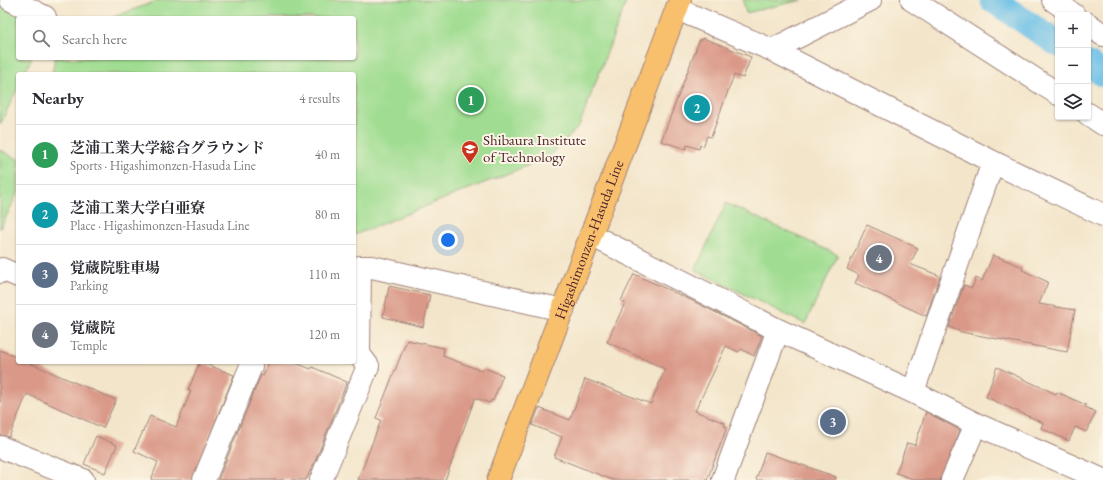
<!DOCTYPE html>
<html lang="en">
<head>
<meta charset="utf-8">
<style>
	body { margin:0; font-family:"EB Garamond","Noto Serif JP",serif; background:#f2f2f3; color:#2b2b33 }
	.controls { position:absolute; right:12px; top:12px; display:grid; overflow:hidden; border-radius:4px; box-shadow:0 1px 3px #0004 }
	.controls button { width:36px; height:36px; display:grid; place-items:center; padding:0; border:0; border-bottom:1px solid #e1e1e2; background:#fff; color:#2b2b33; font:20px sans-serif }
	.you { position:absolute; left:448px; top:240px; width:14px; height:14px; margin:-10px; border:3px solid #fff; border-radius:50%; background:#1a73e8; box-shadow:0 0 0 6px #1a73e833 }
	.badge { display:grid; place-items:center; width:26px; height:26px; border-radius:50%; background:#c8321e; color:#fff; font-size:13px; font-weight:700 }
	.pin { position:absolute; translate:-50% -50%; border:2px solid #fff; box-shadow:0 1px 4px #0006 }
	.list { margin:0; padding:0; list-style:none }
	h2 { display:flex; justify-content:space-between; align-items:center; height:52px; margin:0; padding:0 16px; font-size:17px }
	h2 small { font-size:13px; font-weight:400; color:#7c7c81 }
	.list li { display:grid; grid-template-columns:26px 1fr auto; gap:12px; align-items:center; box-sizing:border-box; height:60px; padding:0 16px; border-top:1px solid #e1e1e2 }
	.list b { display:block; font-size:15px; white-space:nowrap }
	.list p { margin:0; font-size:13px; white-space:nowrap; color:#7c7c81 }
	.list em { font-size:13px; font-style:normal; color:#7c7c81 }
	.icon { flex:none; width:22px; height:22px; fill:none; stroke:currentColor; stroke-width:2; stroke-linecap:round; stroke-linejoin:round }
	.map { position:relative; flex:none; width:1103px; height:480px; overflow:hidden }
	.search { position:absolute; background:#fff; box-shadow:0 1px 3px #0004; left:16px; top:16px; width:340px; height:44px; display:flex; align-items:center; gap:10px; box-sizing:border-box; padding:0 14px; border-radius:4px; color:#7c7c81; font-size:15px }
	.panel { position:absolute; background:#fff; box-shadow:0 1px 3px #0004; left:16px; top:72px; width:340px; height:292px; border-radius:4px }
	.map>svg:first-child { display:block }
	.green { fill:#a0dd92; stroke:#757e5e }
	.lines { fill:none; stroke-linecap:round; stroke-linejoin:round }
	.canal { stroke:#6abfe7; stroke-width:26 }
	.building { fill:#da9988 }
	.minor-casing { stroke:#9e827a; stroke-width:24 }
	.major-casing { stroke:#9e827a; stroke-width:24 }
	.minor { stroke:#fff; stroke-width:22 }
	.major { stroke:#f8bf6c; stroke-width:22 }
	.labels { text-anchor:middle; stroke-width:4; stroke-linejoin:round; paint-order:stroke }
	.poi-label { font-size:15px; fill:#4a1f2b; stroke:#fcf5e5; text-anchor:start }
	.street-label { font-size:15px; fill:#4a1f2b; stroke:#fcf5e5 }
</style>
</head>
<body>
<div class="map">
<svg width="1103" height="480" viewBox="0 0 1103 480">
	<rect width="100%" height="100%" fill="#fcf5e5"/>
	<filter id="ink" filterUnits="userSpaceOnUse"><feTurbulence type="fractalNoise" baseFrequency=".025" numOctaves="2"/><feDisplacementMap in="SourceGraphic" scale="8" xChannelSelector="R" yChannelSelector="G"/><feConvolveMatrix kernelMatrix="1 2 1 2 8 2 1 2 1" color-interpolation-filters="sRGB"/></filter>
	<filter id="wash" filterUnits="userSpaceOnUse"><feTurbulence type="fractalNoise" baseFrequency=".012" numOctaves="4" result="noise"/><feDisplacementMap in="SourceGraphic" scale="16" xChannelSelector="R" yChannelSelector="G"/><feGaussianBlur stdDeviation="0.9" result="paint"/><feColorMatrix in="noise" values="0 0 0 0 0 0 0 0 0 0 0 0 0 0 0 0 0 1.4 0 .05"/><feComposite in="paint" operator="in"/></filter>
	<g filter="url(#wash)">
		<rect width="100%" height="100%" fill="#f3e5ca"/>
		<path class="green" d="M159,0H627L579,126L549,157L354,235V74H52L55,58H354V18H111Z
			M743,0H802L746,13Z
			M0,2L34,18H18V58H32L24,74H18V87L0,125Z
			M0,150L18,159V192L0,229Z
			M726,203L838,255L805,324L695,270Z"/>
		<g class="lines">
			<path class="canal" d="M993,0L1058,44
				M1088,64L1103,74"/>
		</g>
		<g id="blocks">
			<path class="building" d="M703,38L751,57L743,78L734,75L711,137L707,136L703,147L700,145L699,149L687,145L686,149L661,141L700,39L703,40Z
				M867,225L918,248L910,264L940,276L926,316L855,283L859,275L847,269Z
				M993,255L1023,267L1022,270L1048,282L1039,304L1075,310L1067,352L961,332L949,327L964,285L972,288L976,278L982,281Z
				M634,274L695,302L762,336L754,356L741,349L739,352L726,346L695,411L725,423L724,426L727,427L707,480H613L554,457L562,437L532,425L539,408L570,420L585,379L651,404L665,369L607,342L625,303L621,301Z
				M389,286L430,295L423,327L383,317Z
				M407,340L444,348L443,356L482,371L484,368L503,375L493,401L491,400L490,403L475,398L445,480H358L381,420L376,418Z
				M0,350L18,358V362H27L116,400L103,428L27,394L9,437L0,435Z
				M200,362L234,375L192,480H151L158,462L134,451L150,416L176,427L191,391L188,390Z
				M269,362H293L311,369L312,367L347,382L316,459L306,480H218L261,375L263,376Z
				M997,367L1056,394L1057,392L1086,405L1085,407L1096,412L1086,432L1075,427L1069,441L1041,428L1043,423L986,397Z
				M926,412L960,430L940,480H916L896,473L907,443L915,445Z
				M96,436L117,445L105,473L84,464Z
				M765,452L836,477L835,480H756Z"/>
		</g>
	</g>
	<g filter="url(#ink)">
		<use href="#blocks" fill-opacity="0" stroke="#9e827a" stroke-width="1"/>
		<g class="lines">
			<defs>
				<path id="minor" d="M11,0L45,17
					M912,0L1058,94
					M1053,0L1074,15
					M677,9L772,50L993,162L1103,215
					M1088,24L1103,35
					M772,50L870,0
					M1088,114L1103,124
					M591,235L778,330L913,392L976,424L1103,480
					M0,272L2,269L18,276
					M354,353L359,354L360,267H372L563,310
					M913,392L993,162
					M0,447L83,480
					M204,480L251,366
					M321,480L368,366L359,354
					M723,480L778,330
					M952,480L976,424"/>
				<g id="major">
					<path id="s1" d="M498,480L680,0"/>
				</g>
			</defs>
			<use href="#minor" class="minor-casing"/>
			<use href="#major" class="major-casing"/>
			<use href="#minor" class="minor"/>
			<use href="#major" class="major"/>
		</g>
	</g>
	<defs>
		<symbol id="university-pin" viewBox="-11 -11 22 30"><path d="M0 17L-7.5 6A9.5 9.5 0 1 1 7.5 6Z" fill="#c8321e" stroke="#fcf5e5"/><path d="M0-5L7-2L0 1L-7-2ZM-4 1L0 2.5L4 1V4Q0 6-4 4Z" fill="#fff"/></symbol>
	</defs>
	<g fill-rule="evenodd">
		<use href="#university-pin" x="460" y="139" width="20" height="27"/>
	</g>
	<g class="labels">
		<g class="poi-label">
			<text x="483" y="145">Shibaura Institute<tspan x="483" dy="17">of Technology</tspan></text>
		</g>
		<g class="street-label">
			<text dy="5" stroke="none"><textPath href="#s1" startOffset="257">Higashimonzen-Hasuda Line</textPath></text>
		</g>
	</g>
</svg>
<div class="controls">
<button>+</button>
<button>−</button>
<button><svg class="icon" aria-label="layers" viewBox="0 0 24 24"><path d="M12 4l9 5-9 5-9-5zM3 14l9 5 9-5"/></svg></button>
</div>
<div class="you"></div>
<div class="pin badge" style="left:471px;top:100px;background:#2e9e5b">1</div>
<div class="pin badge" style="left:697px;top:108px;background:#0f9aa8">2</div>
<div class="pin badge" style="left:833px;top:422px;background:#5c6f8a">3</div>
<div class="pin badge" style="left:879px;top:258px;background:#6b7280">4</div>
<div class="search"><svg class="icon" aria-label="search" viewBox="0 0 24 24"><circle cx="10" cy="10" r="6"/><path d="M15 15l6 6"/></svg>Search here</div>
<section class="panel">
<h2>Nearby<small>4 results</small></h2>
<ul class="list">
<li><span class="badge" style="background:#2e9e5b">1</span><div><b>芝浦工業大学総合グラウンド</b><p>Sports · Higashimonzen-Hasuda Line</p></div><em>40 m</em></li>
<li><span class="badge" style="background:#0f9aa8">2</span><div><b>芝浦工業大学白亜寮</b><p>Place · Higashimonzen-Hasuda Line</p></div><em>80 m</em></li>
<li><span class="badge" style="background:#5c6f8a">3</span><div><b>覚蔵院駐車場</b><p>Parking</p></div><em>110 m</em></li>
<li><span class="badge" style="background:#6b7280">4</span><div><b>覚蔵院</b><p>Temple</p></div><em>120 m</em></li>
</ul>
</section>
</div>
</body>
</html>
